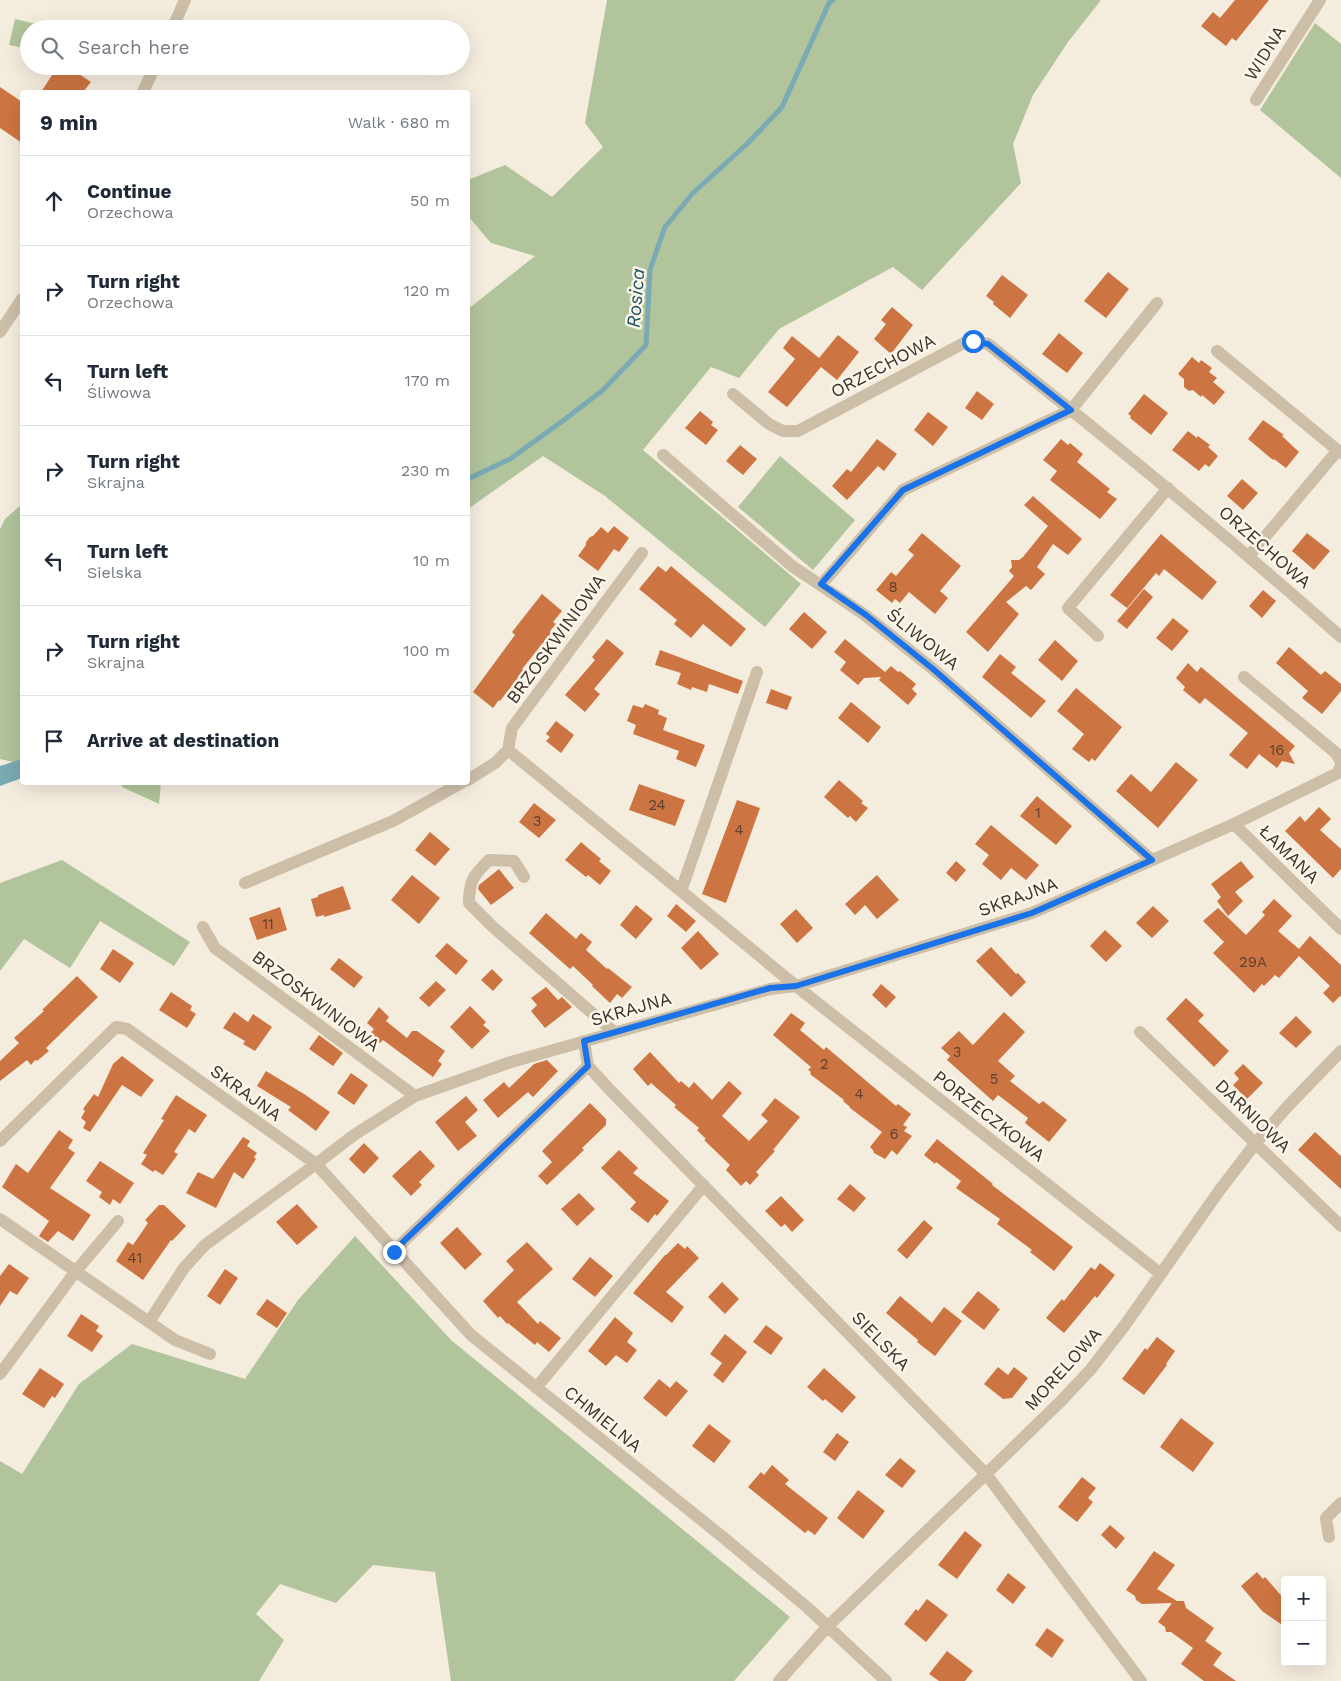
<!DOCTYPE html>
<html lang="en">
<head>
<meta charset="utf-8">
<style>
	body { margin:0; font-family:"Work Sans",sans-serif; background:#f2f2f3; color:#1f2937 }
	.controls { position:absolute; right:15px; bottom:15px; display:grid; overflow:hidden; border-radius:5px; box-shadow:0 5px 20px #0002 }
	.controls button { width:45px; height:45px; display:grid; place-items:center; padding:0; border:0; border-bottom:1px solid #e0e1e3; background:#fff; color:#1f2937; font:25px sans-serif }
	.stop { position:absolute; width:15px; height:15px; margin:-11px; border:4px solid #1a73e8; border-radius:50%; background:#fff }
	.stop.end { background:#1a73e8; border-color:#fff; box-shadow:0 1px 5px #0008 }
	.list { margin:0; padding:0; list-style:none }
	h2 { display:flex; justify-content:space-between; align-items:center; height:65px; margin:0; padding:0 20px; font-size:21px }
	h2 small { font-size:16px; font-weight:400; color:#747a83 }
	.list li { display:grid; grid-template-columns:32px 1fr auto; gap:15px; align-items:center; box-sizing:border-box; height:90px; padding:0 20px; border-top:1px solid #e0e1e3 }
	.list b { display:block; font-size:19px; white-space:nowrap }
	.list p { margin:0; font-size:16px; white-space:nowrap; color:#747a83 }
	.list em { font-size:16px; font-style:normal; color:#747a83 }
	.icon { flex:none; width:28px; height:28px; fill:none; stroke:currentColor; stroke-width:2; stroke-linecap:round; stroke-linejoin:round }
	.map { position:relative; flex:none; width:1341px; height:1681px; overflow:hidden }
	.search { position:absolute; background:#fff; box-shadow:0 5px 20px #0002; left:20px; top:20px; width:450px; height:55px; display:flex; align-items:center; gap:12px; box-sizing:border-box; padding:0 18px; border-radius:28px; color:#747a83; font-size:19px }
	.panel { position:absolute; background:#fff; box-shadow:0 5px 20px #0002; left:20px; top:90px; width:450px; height:695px; border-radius:5px }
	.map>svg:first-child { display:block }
	.green { fill:#b2c49c }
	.water { fill:#7aaab3 }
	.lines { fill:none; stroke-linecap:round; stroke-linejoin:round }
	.stream { stroke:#7aaab3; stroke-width:5 }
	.building { fill:#cd7542 }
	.minor { stroke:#cdbea8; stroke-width:12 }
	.route { stroke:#1a73e8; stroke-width:6 }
	.labels { text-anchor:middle; stroke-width:5; stroke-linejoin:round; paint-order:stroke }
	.number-label { font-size:15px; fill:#5f412f }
	.street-label { font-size:18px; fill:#3a3029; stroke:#fbf5ea }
	.water-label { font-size:19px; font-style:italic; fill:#1b525e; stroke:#fbf5ea }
</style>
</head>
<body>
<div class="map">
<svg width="1341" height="1681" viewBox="0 0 1341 1681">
	<rect width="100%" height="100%" fill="#f4ecdd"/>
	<path class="green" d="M607,0H1101L1068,42L1033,95L1013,144L1021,183L922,290L893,267L779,329L739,378L711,367L643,450L801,584L765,627L605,496L543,456L468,509V307L472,306L535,256L491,243L468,216V180L505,165L552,197L603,147L585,123Z
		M15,19L40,25L39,29H29V49L9,45Z
		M1315,23L1341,44V178L1260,110Z
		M780,456L855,520L813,570L738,507Z
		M22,504V764L0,759V529L5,519Z
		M121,783H161L159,804L122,787Z
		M62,860L190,942L174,966L100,921L70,968L24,939L0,971V883Z
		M355,1236L451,1340L790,1617L734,1681H451L435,1572L373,1565L336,1603L280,1584L256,1614L284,1640L259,1681H0V1461L22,1474L79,1384L132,1344L245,1379L298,1300Z"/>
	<path class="water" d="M22,759V778L0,786V766Z"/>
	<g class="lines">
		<path class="stream" d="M468,479L510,459L564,420L603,390L646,345L650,270L665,227L693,193L747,144L782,107L829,3L833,0"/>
	</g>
	<path class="building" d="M1235,0H1269L1236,41L1232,38L1226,46L1201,26L1213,12L1220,18Z
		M58,66H67L91,82L83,92H41Z
		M0,87L22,102V143L0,128Z
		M1108,272L1129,289L1106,318L1084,301Z
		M1002,275L1028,295L1010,318L993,304L994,302L986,296Z
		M892,307L913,325L891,354L874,339L886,324L881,320Z
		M1059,333L1083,353L1067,373L1042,354Z
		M838,335L859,352L837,380L821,367L787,407L768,392L795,359L783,348L792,336L819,358Z
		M1192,357L1199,363L1201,360L1212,368L1209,372L1217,378L1213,382L1225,392L1214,405L1202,395L1201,397L1193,390L1189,391L1184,387V379L1178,374Z
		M977,391L994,404L982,420L965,408Z
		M1144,394L1168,413L1151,435L1130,418L1131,416L1128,414Z
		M700,411L713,422L711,425L718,430L706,445L685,428Z
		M928,412L948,427L933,446L914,430Z
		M1263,420L1284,435L1282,436L1299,452L1286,468L1274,459L1273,460L1248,439Z
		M1188,431L1197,438L1198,436L1210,445L1208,447L1218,456L1209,467L1205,464L1199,471L1172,450Z
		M877,439L897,454L884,471L878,466L847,500L832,486L847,469L851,472Z
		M1061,439L1068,445L1070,443L1083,454L1077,462L1110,489L1107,492L1117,499L1100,519L1050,480L1057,471L1043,460Z
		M740,445L757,459L743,475L726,461Z
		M1242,479L1258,493L1243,510L1227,496Z
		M1033,496L1082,539L1068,555L1053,544L1037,567L1045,574L1031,590L1026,586L1006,602L1019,614L988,652L966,632L1014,576L1009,571L1012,567L1011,560H1019L1023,557L1048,526L1024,505Z
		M614,526L629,538L619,552L614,549L598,571L578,556L586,545V542L590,537L593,536L601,527L608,533Z
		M922,533L961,566L940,591L948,598L935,614L909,592L900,603L895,599L892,603L876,590L891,572L896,576L914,555L908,550Z
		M1307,533L1330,551L1314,570L1292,551Z
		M1161,534L1217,582L1202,600L1164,569L1159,576L1156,573L1127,608L1110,595Z
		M658,566L666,572L671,566L746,629L731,647L703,624L691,638L674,624L677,620L639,589Z
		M1144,589L1153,597L1127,629L1117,621Z
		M1263,590L1276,601L1262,618L1249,606Z
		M542,594L562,611L553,622L556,624L550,631L551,633L522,669L524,670L500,701L499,700L493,708L473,692L515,635L512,632Z
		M804,612L827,632L812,649L789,629Z
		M1173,618L1189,631L1172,651L1156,638Z
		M607,639L624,653L594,689L600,694L585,712L565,695L595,660L592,657Z
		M845,639L885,672L891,666L898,672L900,671L916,684L912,689L917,694L908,705L879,680L881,677L864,678L858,685L840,670L846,662L834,652Z
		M1055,640L1078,661L1062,681L1038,660Z
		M1289,647L1321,675L1325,671L1341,684V691L1322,714L1302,698L1308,691L1276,663Z
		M660,650L743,681L738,694L709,684L707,692L692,687L691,690L677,684L681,673L655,665Z
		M1000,654L1016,667L1011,673L1046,701L1031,718L982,677Z
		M1188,663L1197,672L1201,667L1295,746L1289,753L1295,764L1282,761L1277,768L1259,754L1247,769L1229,755L1248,733L1205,698L1200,704L1183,690L1185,687L1176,678Z
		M1076,688L1122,727L1095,761L1092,758L1089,762L1072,749L1084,734L1057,711Z
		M771,689L792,697L787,710L766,703Z
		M851,702L881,727L868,743L838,718Z
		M645,704L659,710L658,714L667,718L663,730L705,745L696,767L676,759L679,751L633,734L636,725L627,721L633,705L643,708Z
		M556,721L574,735L561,753L546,741L550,737L546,734Z
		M1176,762L1198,780L1158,828L1116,791L1131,774L1151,792Z
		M839,780L863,801L861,803L868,808L856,822L850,816L848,818L824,797Z
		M639,784L685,800L675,826L629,810Z
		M1037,796L1072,826L1056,845L1020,816Z
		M737,800L760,808L726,903L702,894Z
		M534,803L556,820L539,838L519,822Z
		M1319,807L1331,819L1320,830L1341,849V869L1333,878L1285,831L1300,816L1305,822Z
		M991,825L1039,865L1026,880L1011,868L1001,880L982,864L989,855L975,844Z
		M430,832L450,849L435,866L415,850Z
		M581,842L601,859L599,861L611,871L600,885L588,875L586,877L565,860Z
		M956,861L966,870L956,882L946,873Z
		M1241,861L1254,877L1235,892L1243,901L1228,916L1217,901L1221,897L1211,884Z
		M499,869L514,888L491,905L478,889L479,885Z
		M412,875L440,898L419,924L391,900Z
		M877,875L899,900L877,919L865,905L855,915L845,904Z
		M343,886L351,909L324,917V915L316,917L311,899L318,897V895Z
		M1274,899L1292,916L1278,931L1299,949L1310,936L1341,965V997L1340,996L1333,1003L1323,993L1330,986L1299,956L1279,978L1275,975L1264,986L1262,984L1254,993L1213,953L1224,942L1203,921L1218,908L1246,935L1265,915L1262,912Z
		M676,904L696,921L686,932L667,916Z
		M636,905L653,919L636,939L620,925Z
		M1153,906L1169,921L1152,938L1136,923Z
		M280,907L287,930L257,940L249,918Z
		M796,909L813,928L797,943L780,924Z
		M546,913L576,939L581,933L592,942L586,950L607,969L608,968L632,987L622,998L617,994L610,1003L592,986L593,985L573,966L570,969L529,933Z
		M1105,930L1122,946L1106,962L1090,946Z
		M698,931L719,954L701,970L681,948Z
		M447,943L468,961L456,975L435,956Z
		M991,947L1016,974L1018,973L1026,982L1011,997L976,961Z
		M113,949L134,963L120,983L100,969Z
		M339,958L363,977L354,988L330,969Z
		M492,969L503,980L493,991L481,980Z
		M77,976L98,997L46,1048L49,1051L37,1061L35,1060L31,1065L27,1060L0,1081V1061L19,1043L14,1038L44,1011L42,1010Z
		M436,981L446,990L429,1007L419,998Z
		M881,984L896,997L886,1008L872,995Z
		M546,987L558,1000L562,997L572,1007L545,1028L531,1011L537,1005L531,998Z
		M171,992L192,1006L190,1010L196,1014L187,1028L159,1010Z
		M1186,998L1204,1015L1198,1021L1229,1051L1214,1067L1166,1019Z
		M470,1006L486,1022L483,1025L490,1031L472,1049L450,1027Z
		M379,1007L389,1017L386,1021L407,1038L412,1031H417L445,1051L438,1061L442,1064L433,1077L383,1040L380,1043L369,1035L374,1029L367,1023Z
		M234,1012L248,1022L253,1014L272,1027L255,1051L243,1044L245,1041L223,1028Z
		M1004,1012L1025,1032L998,1061L1015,1076L1010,1081L1039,1104L1043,1101L1067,1120L1049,1142L1025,1123L1028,1118L998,1095L993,1101L947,1060L950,1056L941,1048L959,1031L973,1045Z
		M791,1013L805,1023L800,1030L824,1050L826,1047L896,1106L898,1104L911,1114L903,1125L907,1127L904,1131L912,1136L897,1155L892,1150L885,1159L874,1153L873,1150L870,1147L882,1132L850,1108V1107L843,1101L844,1100L810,1074L811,1072L808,1070L811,1067L773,1035Z
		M1296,1016L1312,1032L1296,1048L1279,1033Z
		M319,1035L343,1053L333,1066L309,1049Z
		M650,1052L679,1083L681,1081L689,1088L694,1082L712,1100L729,1081L742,1093L722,1116L749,1141L768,1121L761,1115L775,1098L800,1117L773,1150L775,1151L756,1172L759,1175L750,1185L746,1181L741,1186L726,1170L730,1165L704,1140L706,1139L697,1130L699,1128L674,1107L676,1105L651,1083L648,1086L633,1069Z
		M122,1056L154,1080L141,1097L122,1085L90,1132L83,1128L86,1122L81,1118L85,1111L83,1109L94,1094L98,1097L113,1064Z
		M547,1060L558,1071L533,1097L528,1092L498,1118L483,1100L504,1082L509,1088L534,1064Z
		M1243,1064L1263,1083L1247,1099L1233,1085L1239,1079L1234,1073Z
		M266,1071L304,1094L330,1112L316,1131L288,1110L291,1107L257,1086Z
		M351,1073L368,1085L354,1105L337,1093Z
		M176,1095L207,1115L195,1133L189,1129L174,1152L178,1154L163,1175L155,1170L153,1172L141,1164L147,1155L143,1153L164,1120L161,1119Z
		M466,1096L478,1110L465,1122L477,1136L458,1151L435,1122Z
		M590,1103L606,1119V1125L582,1148L584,1150L547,1185L538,1176L552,1162L542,1151Z
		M59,1130L73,1140L68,1148L75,1153L50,1188L91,1215L73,1241L58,1231L48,1242L39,1236L49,1221L2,1187L16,1164L28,1173Z
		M1315,1132L1341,1156V1189L1298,1150Z
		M243,1137L250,1141L247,1146L257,1153L254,1157L256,1159L243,1179L234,1172L216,1208L186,1193L198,1172L213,1179Z
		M937,1139L993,1184L992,1185L1073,1247L1054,1271L1030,1252L1032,1250L997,1224L1000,1219L956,1188L961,1181L936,1162L935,1164L924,1155Z
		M364,1143L379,1158L364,1174L349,1159Z
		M420,1150L435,1166L419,1182L422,1185L411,1196L392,1176Z
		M619,1150L638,1168L633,1173L669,1201L657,1216L655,1214L648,1223L630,1209L636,1202L601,1168Z
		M100,1161L134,1183L120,1204L113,1199L110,1205L99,1197L102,1192L86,1181Z
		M850,1184L866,1198L854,1212L837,1199Z
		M579,1193L595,1209L577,1226L561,1209Z
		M781,1196L804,1220L792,1232L785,1224L781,1227L765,1211Z
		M297,1204L318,1227L297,1245L276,1222Z
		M159,1205H164L186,1226L172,1241L171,1240L143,1280L116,1261L128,1242L133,1245L148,1223L145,1220Z
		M924,1220L933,1228L907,1259L897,1250Z
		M457,1227L482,1254L465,1270L440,1243Z
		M527,1242L553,1269L517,1302L538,1324L540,1321L561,1338L549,1352L537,1342L535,1345L508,1323L507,1324L500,1316L498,1318L483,1301L514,1270L506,1261Z
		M678,1243L685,1249L687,1246L699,1258L666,1292L684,1307L672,1323L633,1293L665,1255H666Z
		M590,1257L613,1276L595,1297L572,1279Z
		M1100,1263L1115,1275L1097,1298L1095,1296L1064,1333L1046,1318L1062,1299L1064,1301L1091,1267L1095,1270Z
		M9,1264L29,1278L17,1295L10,1291L0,1306V1276Z
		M225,1269L238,1278L220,1305L207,1296Z
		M722,1282L739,1299L725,1314L708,1297Z
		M978,1291L998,1307L997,1308L1000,1309L984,1330L961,1312Z
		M900,1296L932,1323L944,1307L962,1321L935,1356L917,1342L918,1340L886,1313Z
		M267,1299L287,1313L277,1328L256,1314Z
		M81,1314L99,1326L96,1331L103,1336L92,1352L67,1336Z
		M615,1317L633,1333L627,1342L637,1350L627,1363L616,1355L606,1366L588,1351Z
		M766,1325L783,1338L771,1355L753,1342Z
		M725,1334L747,1352L723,1383L713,1375L722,1363L710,1354Z
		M1157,1337L1175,1351L1166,1364L1167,1365L1144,1395L1122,1379L1145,1348L1147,1350Z
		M998,1367L1008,1375L1014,1367L1028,1378L1012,1398L1003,1399L984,1384Z
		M40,1368L64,1384L55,1398L52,1396L44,1408L22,1394Z
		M824,1368L856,1397L842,1413L825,1399L823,1401L807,1387Z
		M659,1379L670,1388L676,1381L688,1391L666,1417L643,1398Z
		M1181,1418L1214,1443L1193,1472L1160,1447Z
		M709,1424L731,1441L714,1463L692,1446Z
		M837,1433L849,1442L835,1461L823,1452Z
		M900,1458L916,1471L902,1488L885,1475Z
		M772,1465L789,1480L785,1484L828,1518L815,1535L808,1530L805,1533L748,1487L761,1472L764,1475Z
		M1082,1477L1096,1488L1088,1498L1093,1502L1077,1522L1058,1507Z
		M858,1490L885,1511L863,1539L837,1518Z
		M1110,1525L1125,1538L1116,1549L1101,1535Z
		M965,1531L982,1545L957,1579L938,1565Z
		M1154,1551L1175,1565L1157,1589L1177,1601H1184L1186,1608L1214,1628L1205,1641L1222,1653L1213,1665L1236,1681H1204L1181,1664L1193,1648L1171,1632H1166L1165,1627L1158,1622L1172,1603L1142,1604L1136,1600L1135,1596L1126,1590Z
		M1257,1572L1263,1579L1265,1577L1285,1600V1627L1262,1611L1241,1586Z
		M1008,1573L1026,1587L1013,1604L996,1590Z
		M927,1599L948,1615L926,1642L904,1624L916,1609L918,1611Z
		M1047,1628L1064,1640L1052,1658L1035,1645Z
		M947,1651L973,1671L965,1681H939L929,1674Z"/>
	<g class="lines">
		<path class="minor" d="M172,29L185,0
			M143,92L155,66
			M1256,100L1320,0
			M0,332L22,299
			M1217,351L1341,453
			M733,394L769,424L783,431H798L964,343L973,341L988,344L1071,410L1157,303
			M663,455L792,566L865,615L933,669L1152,860
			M1249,556L1338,450
			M821,585L903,490L1071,410C1163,484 1253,559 1341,637
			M1098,636L1068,608L1168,488
			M1244,677L1336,753L1341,762
			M508,750L512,728L642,553
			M468,780L495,763L508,750L681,891L796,986L1161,1274
			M1234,824L1341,929
			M524,877L514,861L489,860C474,875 469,880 469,903L493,927L614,1032
			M245,883L393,821L463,782
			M681,891L757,672
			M203,927L215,948L415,1096
			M1140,1032L1341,1226
			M584,1041L588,1066L610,1090L986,1474L1141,1681
			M0,1141L116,1027L127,1029L316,1164L354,1135L415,1096L511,1062L770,989L796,986L1032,913L1234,824L1338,773L1341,765
			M0,1219L175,1340L210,1354
			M395,1252L404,1241L588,1066
			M149,1322L184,1268L205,1245L316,1164L471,1335L724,1538L808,1608L886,1681
			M0,1374L76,1271L118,1221
			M536,1388L704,1185
			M1329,1537L1326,1518L1341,1503
			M779,1681L828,1626L986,1474L1062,1400L1091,1369L1125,1325L1219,1191L1255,1144L1287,1107L1341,1051"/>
	</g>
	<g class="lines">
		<path class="route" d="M394,1252L404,1241L588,1066L584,1041L770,988L796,986L1032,913L1152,860L933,669L866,615L821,584L903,490L1071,410L988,344L973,341"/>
	</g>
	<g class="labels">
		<g class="number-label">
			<text x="893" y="592">8</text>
			<text x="1277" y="755">16</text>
			<text x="657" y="810">24</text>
			<text x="1038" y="818">1</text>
			<text x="537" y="826">3</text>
			<text x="739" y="835">4</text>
			<text x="268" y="929">11</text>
			<text x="1253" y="967">29A</text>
			<text x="957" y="1057">3</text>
			<text x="824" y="1069">2</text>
			<text x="994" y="1084">5</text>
			<text x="859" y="1099">4</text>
			<text x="894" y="1139">6</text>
			<text x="135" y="1263">41</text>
		</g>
		<g class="street-label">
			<text transform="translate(1265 53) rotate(-58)" y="6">WIDNA</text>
			<text transform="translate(883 366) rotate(-28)" y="6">ORZECHOWA</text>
			<text transform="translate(1265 547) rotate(41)" y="6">ORZECHOWA</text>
			<text transform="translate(556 639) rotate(-54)" y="6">BRZOSKWINIOWA</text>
			<text transform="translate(923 639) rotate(39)" y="6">ŚLIWOWA</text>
			<text transform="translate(1289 854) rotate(44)" y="6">ŁAMANA</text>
			<text transform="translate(1018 897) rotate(-20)" y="6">SKRAJNA</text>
			<text transform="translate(316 1001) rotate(37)" y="6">BRZOSKWINIOWA</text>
			<text transform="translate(631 1009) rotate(-16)" y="6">SKRAJNA</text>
			<text transform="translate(246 1093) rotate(36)" y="6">SKRAJNA</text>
			<text transform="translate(989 1116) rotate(38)" y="6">PORZECZKOWA</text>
			<text transform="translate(1253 1116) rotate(44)" y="6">DARNIOWA</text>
			<text transform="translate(881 1341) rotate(46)" y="6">SIELSKA</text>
			<text transform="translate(1063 1369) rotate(-48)" y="6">MORELOWA</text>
			<text transform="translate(603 1419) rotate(39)" y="6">CHMIELNA</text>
		</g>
		<g class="water-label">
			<text transform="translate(635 298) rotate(-85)" y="7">Rosica</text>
		</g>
	</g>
</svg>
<div class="controls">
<button>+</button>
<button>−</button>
</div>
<div class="stop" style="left:973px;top:341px"></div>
<div class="stop end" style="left:394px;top:1252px"></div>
<div class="search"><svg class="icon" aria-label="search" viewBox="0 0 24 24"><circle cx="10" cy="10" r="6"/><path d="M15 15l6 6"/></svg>Search here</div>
<section class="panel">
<h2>9 min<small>Walk · 680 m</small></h2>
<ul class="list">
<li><svg class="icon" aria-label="ahead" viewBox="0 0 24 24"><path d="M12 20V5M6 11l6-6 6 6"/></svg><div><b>Continue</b><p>Orzechowa</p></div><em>50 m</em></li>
<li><svg class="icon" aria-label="right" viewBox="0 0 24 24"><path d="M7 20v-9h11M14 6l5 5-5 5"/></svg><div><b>Turn right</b><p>Orzechowa</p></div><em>120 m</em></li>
<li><svg class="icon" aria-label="left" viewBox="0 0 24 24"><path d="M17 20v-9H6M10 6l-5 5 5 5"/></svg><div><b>Turn left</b><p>Śliwowa</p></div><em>170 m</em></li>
<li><svg class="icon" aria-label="right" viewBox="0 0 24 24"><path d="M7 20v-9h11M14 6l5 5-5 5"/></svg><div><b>Turn right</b><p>Skrajna</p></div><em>230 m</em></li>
<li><svg class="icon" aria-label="left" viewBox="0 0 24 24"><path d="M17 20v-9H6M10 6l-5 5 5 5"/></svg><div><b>Turn left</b><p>Sielska</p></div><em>10 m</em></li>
<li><svg class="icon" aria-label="right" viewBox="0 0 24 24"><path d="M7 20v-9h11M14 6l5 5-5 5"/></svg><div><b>Turn right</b><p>Skrajna</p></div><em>100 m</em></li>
<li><svg class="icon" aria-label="arrive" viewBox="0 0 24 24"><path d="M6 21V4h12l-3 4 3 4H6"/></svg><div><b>Arrive at destination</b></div></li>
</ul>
</section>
</div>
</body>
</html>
